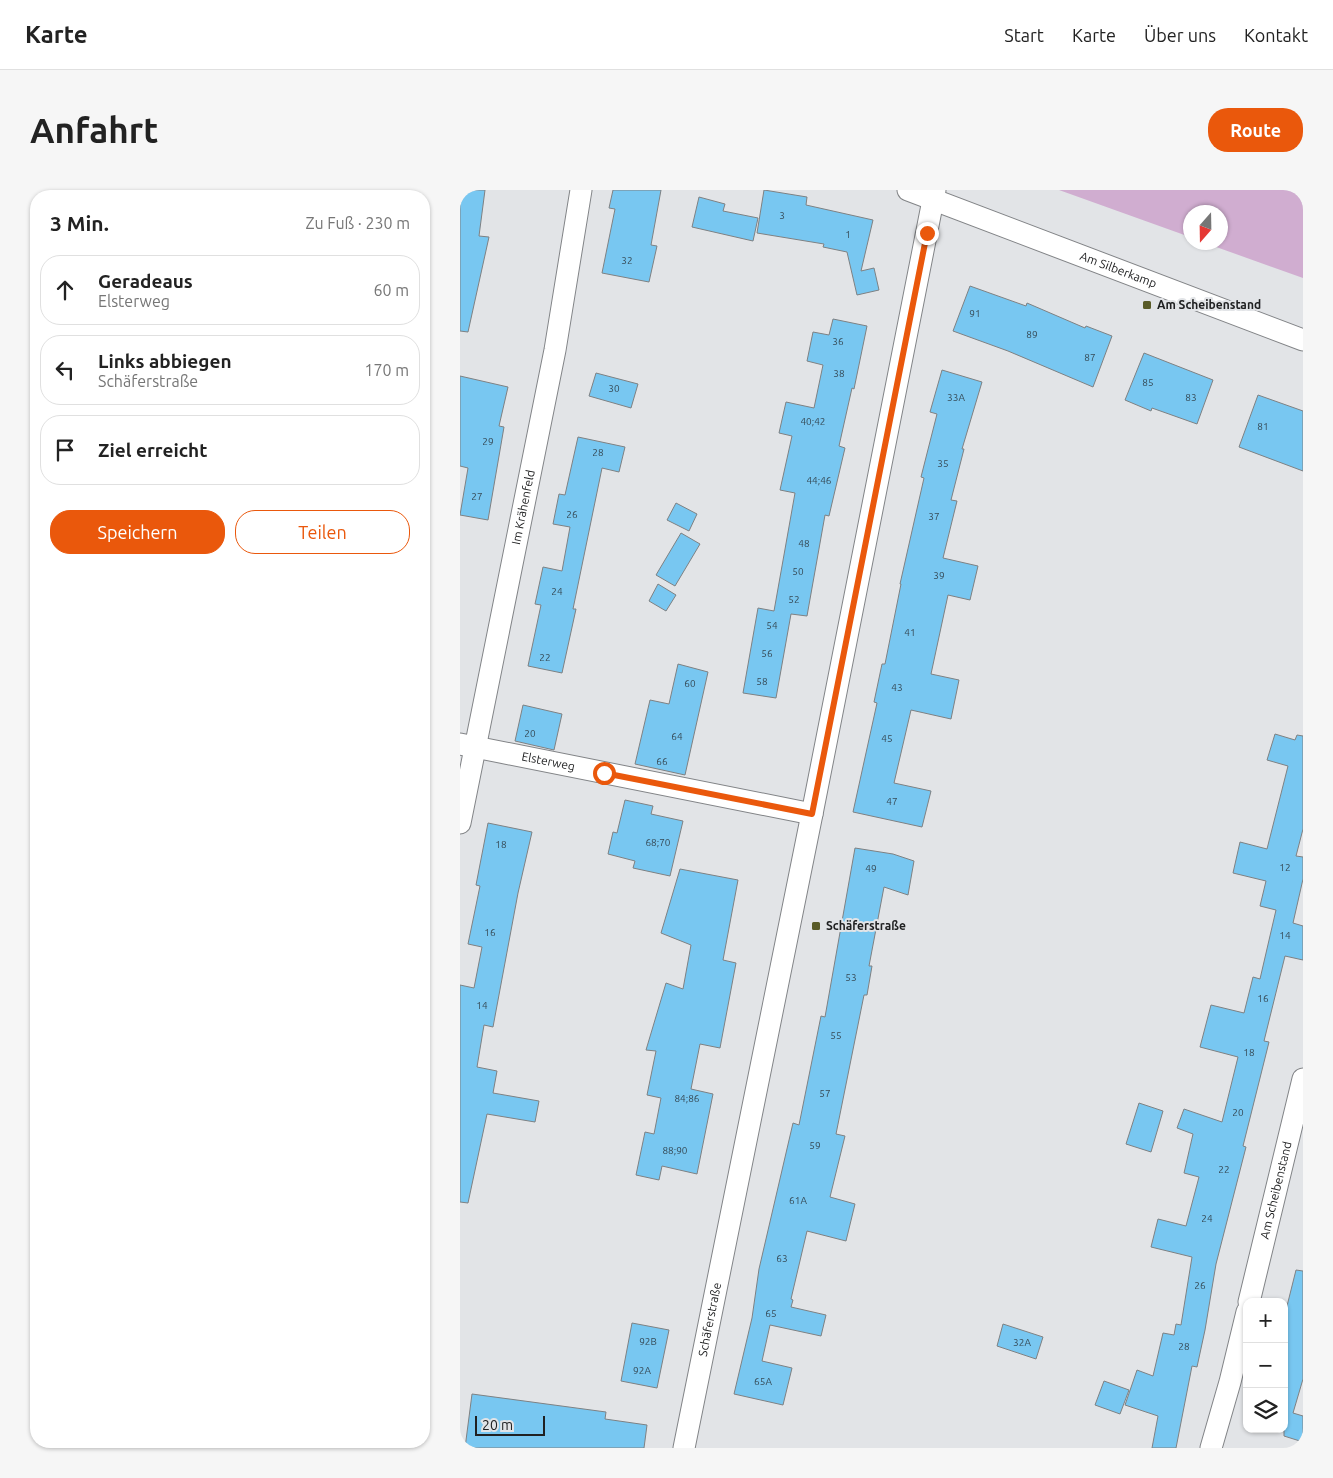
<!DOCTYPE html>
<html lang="de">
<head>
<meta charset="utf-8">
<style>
	body { margin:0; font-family:Ubuntu,sans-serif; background:#f6f6f6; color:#222 }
	.controls { position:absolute; right:15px; bottom:15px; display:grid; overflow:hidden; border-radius:10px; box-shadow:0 1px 4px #0004 }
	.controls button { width:45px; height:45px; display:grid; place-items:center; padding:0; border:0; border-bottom:1px solid #e0e0e0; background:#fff; color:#222; font:25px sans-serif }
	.compass { position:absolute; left:723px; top:15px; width:45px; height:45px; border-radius:50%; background:#fff; box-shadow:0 1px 4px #0004; rotate:200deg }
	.scale { position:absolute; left:15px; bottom:12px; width:70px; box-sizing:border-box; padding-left:5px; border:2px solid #202122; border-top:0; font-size:14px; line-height:18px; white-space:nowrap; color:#202122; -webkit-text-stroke:4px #e2e4e7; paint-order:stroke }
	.stop { position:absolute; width:15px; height:15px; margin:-11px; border:4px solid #ea580c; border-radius:50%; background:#fff }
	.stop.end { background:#ea580c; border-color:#fff; box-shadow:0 1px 5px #0008 }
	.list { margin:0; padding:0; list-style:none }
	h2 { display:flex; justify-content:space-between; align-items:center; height:65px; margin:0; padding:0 20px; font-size:21px }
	h2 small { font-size:16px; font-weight:400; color:#767676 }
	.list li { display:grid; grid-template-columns:32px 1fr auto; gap:15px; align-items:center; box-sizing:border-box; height:70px; margin:0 10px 10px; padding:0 10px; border:1px solid #e0e0e0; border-radius:20px }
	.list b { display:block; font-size:19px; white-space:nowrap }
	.list p { margin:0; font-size:16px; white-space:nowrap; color:#767676 }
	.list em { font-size:16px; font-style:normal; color:#767676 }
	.actions { display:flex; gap:10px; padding:15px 20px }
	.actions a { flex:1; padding:11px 0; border:1px solid #ea580c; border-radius:20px; text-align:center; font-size:18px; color:#ea580c }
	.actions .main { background:#ea580c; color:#fff }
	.icon { flex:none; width:28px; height:28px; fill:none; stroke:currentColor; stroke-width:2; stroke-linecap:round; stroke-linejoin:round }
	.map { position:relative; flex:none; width:843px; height:1258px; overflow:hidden; border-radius:20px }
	header { display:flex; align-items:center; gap:30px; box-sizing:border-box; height:70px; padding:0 25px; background:#fff; border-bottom:1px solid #e0e0e0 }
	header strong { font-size:24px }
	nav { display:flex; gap:28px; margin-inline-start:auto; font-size:18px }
	.intro { display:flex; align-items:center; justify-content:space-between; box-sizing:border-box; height:120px; padding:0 30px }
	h1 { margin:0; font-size:35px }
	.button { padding:12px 22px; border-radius:20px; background:#ea580c; color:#fff; font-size:18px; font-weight:700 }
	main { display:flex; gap:30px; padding:0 30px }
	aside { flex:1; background:#fff; border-radius:20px; box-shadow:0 1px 4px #0004 }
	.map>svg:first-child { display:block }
	.green { fill:#d0add0 }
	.building { fill:#78c7f1; stroke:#7e8183 }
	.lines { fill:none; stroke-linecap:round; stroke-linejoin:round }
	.street-casing { stroke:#828487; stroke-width:23 }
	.street { stroke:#fff; stroke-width:21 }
	.route { stroke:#ea580c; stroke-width:6 }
	.poi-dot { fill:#595b28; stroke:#e2e4e7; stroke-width:2 }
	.labels { text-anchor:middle; stroke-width:4; stroke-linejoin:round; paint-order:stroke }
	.number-label { font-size:10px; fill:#364a56 }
	.street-label { font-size:12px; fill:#202122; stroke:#e2e4e7 }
	.poi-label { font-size:12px; font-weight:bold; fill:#202122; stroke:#e2e4e7; text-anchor:start }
</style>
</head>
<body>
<header>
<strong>Karte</strong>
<nav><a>Start</a><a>Karte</a><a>Über uns</a><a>Kontakt</a></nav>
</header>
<div class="intro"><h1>Anfahrt</h1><a class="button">Route</a></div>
<main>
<aside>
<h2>3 Min.<small>Zu Fuß · 230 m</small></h2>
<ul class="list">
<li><svg class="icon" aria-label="ahead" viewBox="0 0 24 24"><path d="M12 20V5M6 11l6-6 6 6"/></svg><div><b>Geradeaus</b><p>Elsterweg</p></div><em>60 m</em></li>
<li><svg class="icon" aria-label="left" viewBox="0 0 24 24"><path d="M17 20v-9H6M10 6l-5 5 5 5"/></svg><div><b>Links abbiegen</b><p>Schäferstraße</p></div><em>170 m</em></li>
<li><svg class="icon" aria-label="arrive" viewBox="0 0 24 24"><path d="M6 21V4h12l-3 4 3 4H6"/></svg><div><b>Ziel erreicht</b></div></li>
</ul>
<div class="actions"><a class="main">Speichern</a><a>Teilen</a></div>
</aside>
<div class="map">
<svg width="843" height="1258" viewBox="0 0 843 1258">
	<rect width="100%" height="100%" fill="#e2e4e7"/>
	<path class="green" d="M599,0H843V88L745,53L761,52V22H731L730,47Z"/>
	<path class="building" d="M0,0H25L19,46L29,47L8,142L0,141Z
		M153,0H201L191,55L197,56L189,92L142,83L155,19L149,18Z
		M304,0L347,7L346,15L413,30L401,81L414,78L419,100L397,105L387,62L363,57L364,54L297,43Z
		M239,7L265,14L263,21L298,28L293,51L232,37Z
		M510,96L566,116L567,113L625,138L626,136L652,146L633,197L548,161L493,141Z
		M373,129L407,136L394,199L392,198L379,256L385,258L369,326L365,325L347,426L331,424L316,508L283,503L298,418L314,421L335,303L320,300L332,246L319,243L326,212L354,218L363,175L347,171L353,142L369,145Z
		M684,163L753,190L737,234L692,218L691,221L665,210Z
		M482,180L522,192L502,259H504L491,310L497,311L483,368L518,376L510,410L488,405L471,484L499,490L491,529L451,520L434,593L471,601L462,637L393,622L417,513L414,512L422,474H425L441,394H440L464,288L461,287L477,224L470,222Z
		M136,183L178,194L171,218L129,206Z
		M0,186L48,197L39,236L44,237L28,330L0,325L8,278L0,276Z
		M798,205L843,221V281L779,257Z
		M118,247L165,257L159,282L142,278L113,419H116L102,483L68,476L81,415L75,414L83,377L102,381L110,337L93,334L99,304L105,305Z
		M216,313L237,324L229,341L207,330Z
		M221,343L240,354L215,396L196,385Z
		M198,394L216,405L206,421L189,411Z
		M218,474L248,482L225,585L175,574L190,510L209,514Z
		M63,515L102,524L94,560L55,551Z
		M815,544L835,550L837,545L843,546V639L836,666L843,667V689L833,733L843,736V770L825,766L804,851L809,852L783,956L786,957L756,1074L745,1140L737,1177L732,1176L716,1258H692L698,1226L665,1215L677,1180L693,1186L703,1143L714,1145L716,1134L721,1135L732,1067L691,1057L698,1029L726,1036L739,987L724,983L733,944L717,938L724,919L762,932L778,867L740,857L751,815L784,823L793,787L800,789L816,720L800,716L806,691L773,683L780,652L807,659L828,576L807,570Z
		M165,610L193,616L191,624L223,631L210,686L173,678L175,671L148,664L153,642L157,643Z
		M28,633L72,642L58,703L33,837L24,835L17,877L37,881L33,903L79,911L75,932L27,924L8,1013L0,1012V795L14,798L22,757L8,754L20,696L16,695Z
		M395,658L433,664L454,671L448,705L424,697L409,776H412L407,805H404L376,944L385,946L370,1007L395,1014L386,1051L347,1041L331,1109L333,1110L331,1117L366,1125L361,1146L310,1135L302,1171L332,1178L323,1215L274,1204L292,1128L299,1079L333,933L339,935L361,826L365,827Z
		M220,679L278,690L263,770L276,773L260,858L240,854L231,899L253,904L237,984L202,976L199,990L176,985L185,942L194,944L201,908L187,905L196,861L186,860L206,793L223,799L231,755L201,743Z
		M679,913L703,921L691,962L666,954Z
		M836,1080L843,1081V1189L833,1223L843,1226V1252L824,1246V1128Z
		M172,1133L209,1140L197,1198L161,1191Z
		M543,1134L583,1147L576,1169L537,1156Z
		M644,1191L669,1200L660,1224L635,1215Z
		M12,1204L146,1222L145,1229L187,1235L184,1258H5Z"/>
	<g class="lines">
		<defs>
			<g id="street">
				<path id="s1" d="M448,0L843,150"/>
				<path id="s2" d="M0,554L352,624"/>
				<path id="s3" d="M0,633L95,160L121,0"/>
				<path id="s4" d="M789,1112L843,889"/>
				<path id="s5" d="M224,1258L352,624L475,0"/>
				<path d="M751,1258L770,1192L787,1122"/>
			</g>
		</defs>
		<use href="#street" class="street-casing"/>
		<use href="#street" class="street"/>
	</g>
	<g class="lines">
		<path class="route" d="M144,583L352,624L467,43"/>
	</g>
	<g class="poi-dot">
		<rect x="682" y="110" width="10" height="10" rx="2.5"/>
		<rect x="351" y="731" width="10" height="10" rx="2.5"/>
	</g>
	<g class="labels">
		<g class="number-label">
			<text x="322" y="29">3</text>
			<text x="388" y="48">1</text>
			<text x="167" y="74">32</text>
			<text x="515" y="127">91</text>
			<text x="572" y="148">89</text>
			<text x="378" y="155">36</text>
			<text x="630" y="171">87</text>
			<text x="379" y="187">38</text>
			<text x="688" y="196">85</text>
			<text x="154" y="202">30</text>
			<text x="496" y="211">33A</text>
			<text x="731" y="211">83</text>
			<text x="353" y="235">40;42</text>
			<text x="803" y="240">81</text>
			<text x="28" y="255">29</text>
			<text x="138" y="266">28</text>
			<text x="483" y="277">35</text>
			<text x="359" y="294">44;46</text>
			<text x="17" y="310">27</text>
			<text x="112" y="328">26</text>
			<text x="474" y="330">37</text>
			<text x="344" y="357">48</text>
			<text x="338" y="385">50</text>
			<text x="479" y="389">39</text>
			<text x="97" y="405">24</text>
			<text x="334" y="413">52</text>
			<text x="312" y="439">54</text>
			<text x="450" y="446">41</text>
			<text x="307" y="467">56</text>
			<text x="85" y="471">22</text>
			<text x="302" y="495">58</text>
			<text x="230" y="497">60</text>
			<text x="437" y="501">43</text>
			<text x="70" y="547">20</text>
			<text x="217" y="550">64</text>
			<text x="427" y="552">45</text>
			<text x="202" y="575">66</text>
			<text x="432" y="615">47</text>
			<text x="198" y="656">68;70</text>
			<text x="41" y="658">18</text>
			<text x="825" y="681">12</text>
			<text x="411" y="682">49</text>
			<text x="30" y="746">16</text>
			<text x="825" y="749">14</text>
			<text x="391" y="791">53</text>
			<text x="803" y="812">16</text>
			<text x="22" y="819">14</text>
			<text x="376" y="849">55</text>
			<text x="789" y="866">18</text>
			<text x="365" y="907">57</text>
			<text x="227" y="912">84;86</text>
			<text x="778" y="926">20</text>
			<text x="355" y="959">59</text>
			<text x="215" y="964">88;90</text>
			<text x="764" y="983">22</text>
			<text x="338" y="1014">61A</text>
			<text x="747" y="1032">24</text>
			<text x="322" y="1072">63</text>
			<text x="740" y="1099">26</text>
			<text x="311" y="1127">65</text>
			<text x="188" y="1155">92B</text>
			<text x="562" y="1156">32A</text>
			<text x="724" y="1160">28</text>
			<text x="182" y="1184">92A</text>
			<text x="303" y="1195">65A</text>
		</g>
		<g class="street-label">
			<text dy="4" stroke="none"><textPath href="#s1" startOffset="225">Am Silberkamp</textPath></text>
			<text dy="4" stroke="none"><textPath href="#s3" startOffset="322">Im Krähenfeld</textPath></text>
			<text dy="4" stroke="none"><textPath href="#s2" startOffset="90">Elsterweg</textPath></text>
			<text dy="4" stroke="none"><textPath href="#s4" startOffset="115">Am Scheibenstand</textPath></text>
			<text dy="4" stroke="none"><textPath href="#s5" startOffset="131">Schäferstraße</textPath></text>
		</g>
		<g class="poi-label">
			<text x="697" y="119">Am Scheibenstand</text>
			<text x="366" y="740">Schäferstraße</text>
		</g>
	</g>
</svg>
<div class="controls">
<button>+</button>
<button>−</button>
<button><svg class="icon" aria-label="layers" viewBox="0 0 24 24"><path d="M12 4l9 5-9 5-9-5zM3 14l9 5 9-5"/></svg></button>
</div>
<svg class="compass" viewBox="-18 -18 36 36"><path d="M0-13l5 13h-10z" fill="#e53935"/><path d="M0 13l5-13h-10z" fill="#767676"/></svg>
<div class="scale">20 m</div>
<div class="stop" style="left:144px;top:583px"></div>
<div class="stop end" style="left:467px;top:43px"></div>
</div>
</main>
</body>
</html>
